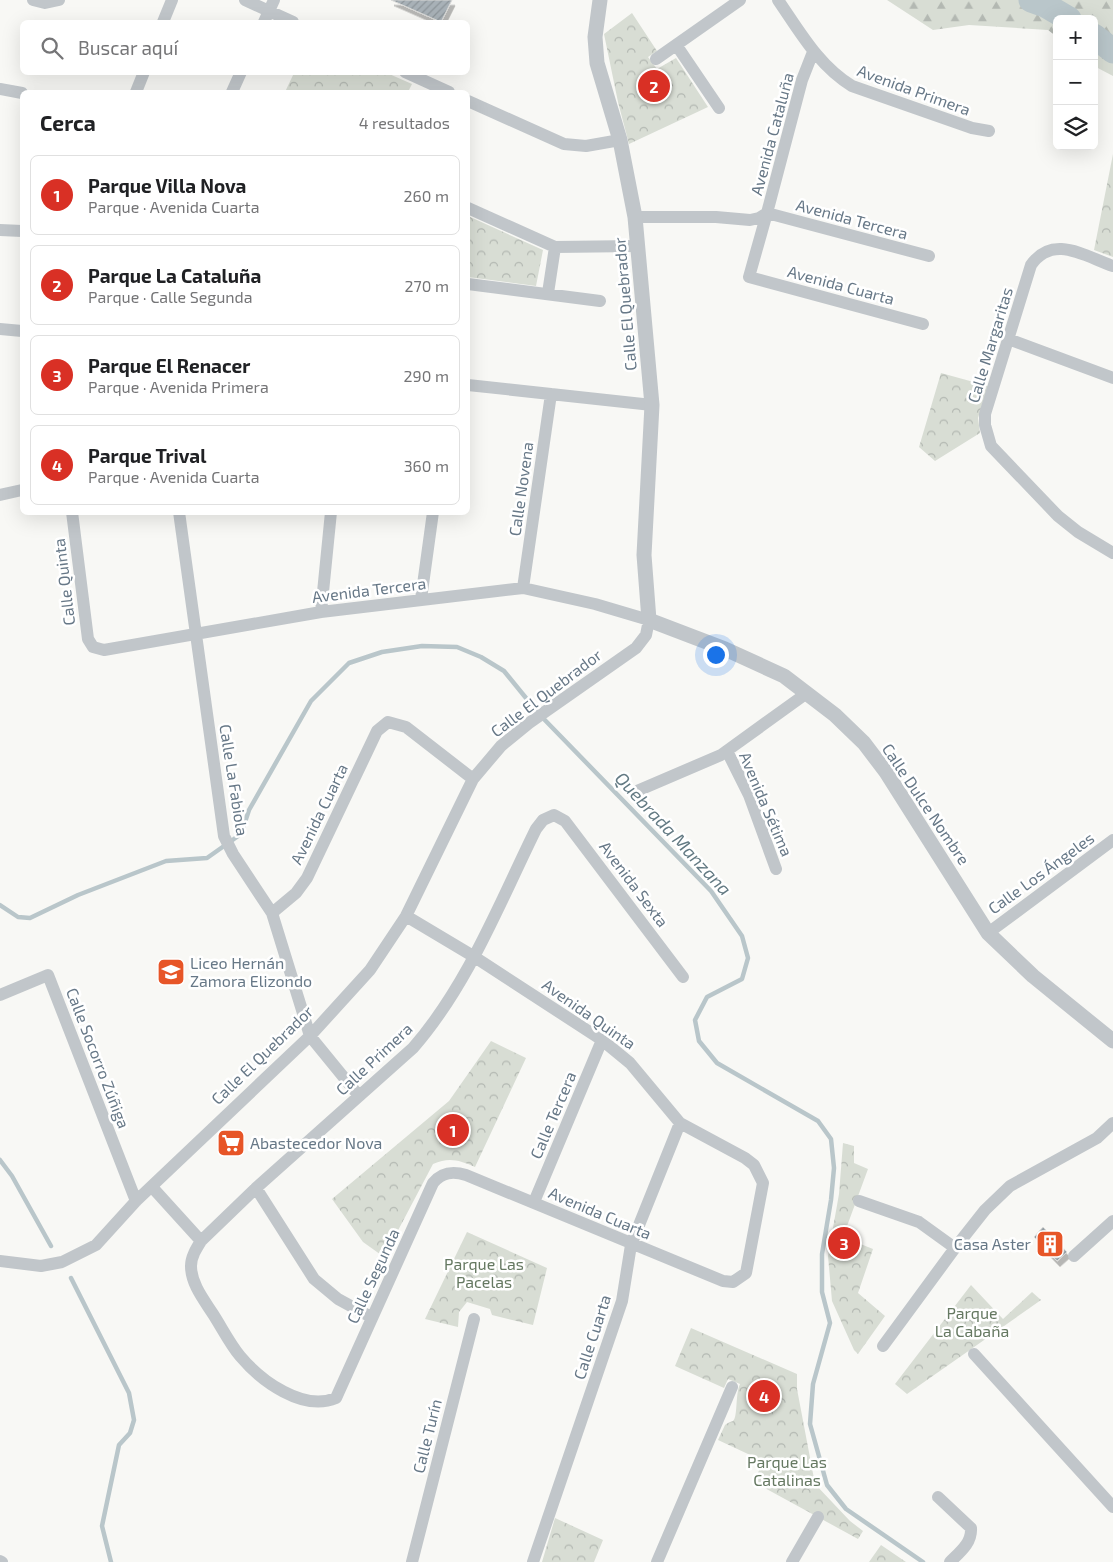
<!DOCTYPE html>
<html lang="es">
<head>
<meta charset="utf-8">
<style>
	body { margin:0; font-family:"Exo 2",sans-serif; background:#f6f6f6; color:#202124 }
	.controls { position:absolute; right:15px; top:15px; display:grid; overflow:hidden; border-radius:8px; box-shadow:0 5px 20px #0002 }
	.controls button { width:45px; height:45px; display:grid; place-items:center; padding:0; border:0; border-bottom:1px solid #e0e0e0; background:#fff; color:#202124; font:25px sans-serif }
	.you { position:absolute; left:715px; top:654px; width:18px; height:18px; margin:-12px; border:4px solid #fff; border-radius:50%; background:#1a73e8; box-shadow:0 0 0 8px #1a73e833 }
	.badge { display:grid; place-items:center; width:32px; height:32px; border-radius:50%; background:#d93025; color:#fff; font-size:16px; font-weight:700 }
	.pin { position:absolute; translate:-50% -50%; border:2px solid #fff; box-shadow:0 1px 5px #0006 }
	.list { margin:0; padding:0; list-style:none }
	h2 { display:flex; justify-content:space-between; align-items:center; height:65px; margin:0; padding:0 20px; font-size:21px }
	h2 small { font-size:16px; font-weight:400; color:#757577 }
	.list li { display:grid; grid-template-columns:32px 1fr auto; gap:15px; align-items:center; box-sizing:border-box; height:80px; margin:0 10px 10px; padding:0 10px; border:1px solid #e0e0e0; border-radius:8px }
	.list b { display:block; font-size:19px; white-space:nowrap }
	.list p { margin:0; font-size:16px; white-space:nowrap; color:#757577 }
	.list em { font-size:16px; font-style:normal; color:#757577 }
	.icon { flex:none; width:28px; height:28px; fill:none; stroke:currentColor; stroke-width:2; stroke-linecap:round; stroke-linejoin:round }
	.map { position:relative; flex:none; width:1113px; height:1562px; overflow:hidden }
	.search { position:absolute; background:#fff; box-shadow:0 5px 20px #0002; left:20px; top:20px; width:450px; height:55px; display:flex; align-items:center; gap:12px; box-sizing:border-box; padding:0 18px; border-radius:8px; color:#757577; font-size:19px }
	.panel { position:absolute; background:#fff; box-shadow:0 5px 20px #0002; left:20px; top:90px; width:450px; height:425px; border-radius:8px }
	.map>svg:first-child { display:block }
	.forest { fill:url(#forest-firs) }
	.park { fill:url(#park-crowns) }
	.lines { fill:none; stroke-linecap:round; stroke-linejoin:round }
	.stream { stroke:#b9c6ca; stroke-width:4.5 }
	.river { stroke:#b9c6ca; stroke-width:25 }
	.building { fill:url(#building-hatch); stroke:#dadad8; filter:url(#shadow) }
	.minor { stroke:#c1c6ca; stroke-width:12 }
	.tertiary { stroke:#c1c6ca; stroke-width:15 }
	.labels { text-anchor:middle; stroke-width:5; stroke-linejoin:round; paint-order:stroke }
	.street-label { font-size:16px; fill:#677887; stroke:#fff }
	.poi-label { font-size:16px; fill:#677887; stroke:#fff; text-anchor:start }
	.park-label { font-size:16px; fill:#667962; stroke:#fff }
	.water-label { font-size:18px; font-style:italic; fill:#637a83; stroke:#fff }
</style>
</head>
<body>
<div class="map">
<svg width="1113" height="1562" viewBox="0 0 1113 1562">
	<defs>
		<pattern id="forest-firs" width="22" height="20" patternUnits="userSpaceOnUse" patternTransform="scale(1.25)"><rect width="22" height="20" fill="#d8ddd4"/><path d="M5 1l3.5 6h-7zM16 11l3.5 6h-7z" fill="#b3b8b2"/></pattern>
		<pattern id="park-crowns" width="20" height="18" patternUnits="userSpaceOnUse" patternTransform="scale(1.25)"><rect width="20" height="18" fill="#d8ddd4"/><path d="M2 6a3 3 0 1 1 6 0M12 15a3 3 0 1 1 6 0" fill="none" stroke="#b3b8b2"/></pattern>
		<pattern id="building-hatch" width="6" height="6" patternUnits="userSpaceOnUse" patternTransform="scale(1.25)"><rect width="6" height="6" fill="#a8b1b7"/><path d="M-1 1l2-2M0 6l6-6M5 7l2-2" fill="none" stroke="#8d959a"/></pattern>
		<filter id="shadow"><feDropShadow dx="3" dy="5.5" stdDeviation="0" flood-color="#0004"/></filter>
	</defs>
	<rect width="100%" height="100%" fill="#f8f8f5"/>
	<path class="forest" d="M887,0H1113V76L1094,66V19H1057V37L1048,30L969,25L933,30Z"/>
	<path class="park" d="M632,13L657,51L648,57L657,69L676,58L708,107L629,144L618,102L604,34Z
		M294,73H387L412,84L408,92H285Z
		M1113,154V257L1094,250Z
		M468,216L543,250L536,286L468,277Z
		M941,373L988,386L978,418L980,433L935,461L919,447Z
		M491,1041L526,1058L475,1167C459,1160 449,1157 433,1164L384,1257L363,1242L332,1199L449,1101Z
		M843,1143L854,1146V1163L868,1169L843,1237L873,1249L858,1293L885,1316L858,1354L854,1350L832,1301L828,1256L839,1194Z
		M467,1232L547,1268L533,1325L492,1315L490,1309L467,1302L459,1312L458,1327L425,1319Z
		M971,1285L1003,1319L1032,1292L1041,1300L907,1394L895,1384Z
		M691,1328L797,1374V1389L815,1484L850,1521L863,1531L858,1539L754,1482L763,1461L718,1440L725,1425C727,1423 730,1422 733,1421C738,1417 735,1395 740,1384L728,1379L724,1388L675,1366Z
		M555,1518L603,1540L594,1562H542Z
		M881,1545L906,1562H869Z"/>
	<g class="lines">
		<path class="stream" d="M0,905L18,917L30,918L78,895L166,861L207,858L241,834L249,810L311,701L349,663L382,652L422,646L457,647L481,657L504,671L539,714L711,891L742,936L748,958L742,979L707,997L695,1020L699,1041L717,1063L818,1121L831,1139L834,1168L831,1200L822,1254V1292L830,1323L813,1384L810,1424L827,1485L846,1509L923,1562
			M0,1160L12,1176L51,1246
			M71,1278L129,1393L134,1420L130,1433L119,1445L102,1526L111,1562"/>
		<path class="river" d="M1031,0L1045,5L1069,19
			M1094,36L1113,51"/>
	</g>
	<path class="building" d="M391,0H452L441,22Z
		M1043,1227L1067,1252L1057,1261L1034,1237Z"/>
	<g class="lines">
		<path class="minor" d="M33,0L45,3L59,0
			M245,0L293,22
			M778,0C800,32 819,66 852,86L972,128L989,131
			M163,22L172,0
			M264,22L274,0
			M677,46L719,108
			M656,59L740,0
			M405,72L449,92
			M0,89L22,93
			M136,92L144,72
			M232,92L241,72
			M468,101L564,144L586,146L620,140
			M468,208L555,247L637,246
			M635,217H716L750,220L759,218L767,213L802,80L813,52
			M0,230L22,231
			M1113,266C1084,256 1053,234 1031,265L985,414V425L991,446L1058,516L1078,532L1113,553
			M468,284L600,301
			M548,293L555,247
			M923,324L749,277L767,213L929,256
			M0,329L22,331
			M1008,339L1113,378
			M468,385L652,405
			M0,495L22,490
			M179,512L224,836L233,854L272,913L310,1036L359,1096
			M523,588L551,394
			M421,599L433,512
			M321,612L331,512
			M727,751L749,795L776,869
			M637,791L721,755L807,693
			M272,913L296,893L307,878L377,731L388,722L406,727L473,779
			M988,933L1113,840
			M0,995L48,975L136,1201
			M152,1187L201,1241C196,1249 191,1257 191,1266C191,1284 204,1300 213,1314C222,1328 230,1344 240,1356C261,1381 303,1412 336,1398L433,1183C442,1172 453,1171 466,1175L723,1281L733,1282L746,1273L763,1183L754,1165L745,1158L680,1123L630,1063L602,1040L473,956L406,916
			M256,1188L314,1279L338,1299L371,1317
			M859,1201L919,1222L955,1248
			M534,1202L602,1040
			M201,1241L256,1188L413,1048C468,985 500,902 536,829L543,820L554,815L565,821L683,977
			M1074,1256L1113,1221
			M0,1261L41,1266L62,1262L96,1245L136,1201L310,1036L370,970L406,916L473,779L501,746L529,723L636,648L646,635L649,620L595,604L523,588L321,612L104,650L93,647L88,639L72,512
			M883,1346L955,1248L985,1210L1010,1186L1097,1138L1113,1123
			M974,1354L1113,1507
			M938,1497L971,1528C972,1543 960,1552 950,1562
			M0,1561L2,1562
			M412,1562L474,1319
			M533,1562L622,1301L631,1245L680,1123
			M657,1562L732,1387
			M792,1562L818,1517"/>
		<path class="tertiary" d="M600,0L595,37L597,63L620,140L635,217L652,405L644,555L649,620L725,649L784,676L835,715L864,743L886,772L988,933L1033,976L1113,1041"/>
	</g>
	<defs>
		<symbol id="school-square" viewBox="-11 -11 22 22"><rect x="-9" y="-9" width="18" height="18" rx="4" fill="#e75527" stroke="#fff"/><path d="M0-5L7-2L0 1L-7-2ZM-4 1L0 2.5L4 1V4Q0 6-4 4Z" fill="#fff"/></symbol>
		<symbol id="supermarket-square" viewBox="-11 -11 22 22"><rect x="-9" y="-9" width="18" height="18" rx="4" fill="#e75527" stroke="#fff"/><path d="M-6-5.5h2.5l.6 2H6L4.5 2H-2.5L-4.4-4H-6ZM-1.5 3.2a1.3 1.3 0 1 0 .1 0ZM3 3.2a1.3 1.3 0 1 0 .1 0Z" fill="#fff"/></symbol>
		<symbol id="building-square" viewBox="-11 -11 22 22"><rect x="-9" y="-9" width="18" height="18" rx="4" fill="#e75527" stroke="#fff"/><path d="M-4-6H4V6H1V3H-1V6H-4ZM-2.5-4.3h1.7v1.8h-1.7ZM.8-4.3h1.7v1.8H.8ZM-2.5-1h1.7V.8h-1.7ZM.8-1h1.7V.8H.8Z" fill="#fff"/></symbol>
	</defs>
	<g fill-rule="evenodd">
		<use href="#school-square" x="155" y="956" width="32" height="32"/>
		<use href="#supermarket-square" x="215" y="1127" width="32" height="32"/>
		<use href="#building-square" x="1034" y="1228" width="32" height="32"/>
	</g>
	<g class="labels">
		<g class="street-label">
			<text transform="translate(914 90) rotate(20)" y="6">Avenida Primera</text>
			<text transform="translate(772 134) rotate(-75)" y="6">Avenida Cataluña</text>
			<text transform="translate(852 219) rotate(15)" y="6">Avenida Tercera</text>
			<text transform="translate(841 285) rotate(15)" y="6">Avenida Cuarta</text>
			<text transform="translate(625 304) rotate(-95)" y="6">Calle El Quebrador</text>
			<text transform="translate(990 345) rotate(-73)" y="6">Calle Margaritas</text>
			<text transform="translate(521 489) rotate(-82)" y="6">Calle Novena</text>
			<text transform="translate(64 582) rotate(-97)" y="6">Calle Quinta</text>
			<text transform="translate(369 590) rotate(-7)" y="6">Avenida Tercera</text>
			<text transform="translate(546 693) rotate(-37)" y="6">Calle El Quebrador</text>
			<text transform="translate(234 780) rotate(81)" y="6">Calle La Fabiola</text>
			<text transform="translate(766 804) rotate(67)" y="6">Avenida Sétima</text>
			<text transform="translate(926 804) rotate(56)" y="6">Calle Dulce Nombre</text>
			<text transform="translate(319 814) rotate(-64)" y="6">Avenida Cuarta</text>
			<text transform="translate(1041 873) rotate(-36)" y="6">Calle Los Ángeles</text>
			<text transform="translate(634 884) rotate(53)" y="6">Avenida Sexta</text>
			<text transform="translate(589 1014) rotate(35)" y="6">Avenida Quinta</text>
			<text transform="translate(262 1055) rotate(-44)" y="6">Calle El Quebrador</text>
			<text transform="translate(98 1058) rotate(69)" y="6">Calle Socorro Zúñiga</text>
			<text transform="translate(374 1059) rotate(-43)" y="6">Calle Primera</text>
			<text transform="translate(553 1115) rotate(-67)" y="6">Calle Tercera</text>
			<text transform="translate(600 1213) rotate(23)" y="6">Avenida Cuarta</text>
			<text transform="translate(373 1276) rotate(-65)" y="6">Calle Segunda</text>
			<text transform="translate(592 1337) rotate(-72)" y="6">Calle Cuarta</text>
			<text transform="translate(427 1436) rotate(-76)" y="6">Calle Turín</text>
		</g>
		<g class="poi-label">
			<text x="190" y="969">Liceo Hernán<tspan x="190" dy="18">Zamora Elizondo</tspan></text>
			<text x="250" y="1149">Abastecedor Nova</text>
			<text x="1031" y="1250" text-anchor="end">Casa Aster</text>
		</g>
		<g class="park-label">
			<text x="484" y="1270">Parque Las<tspan x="484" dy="18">Pacelas</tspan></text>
			<text x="972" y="1319">Parque<tspan x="972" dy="18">La Cabaña</tspan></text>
			<text x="787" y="1468">Parque Las<tspan x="787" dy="18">Catalinas</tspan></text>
		</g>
		<g class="water-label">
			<text transform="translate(673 834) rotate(47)" y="6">Quebrada Manzana</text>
		</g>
	</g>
</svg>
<div class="controls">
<button>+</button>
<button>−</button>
<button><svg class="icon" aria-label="layers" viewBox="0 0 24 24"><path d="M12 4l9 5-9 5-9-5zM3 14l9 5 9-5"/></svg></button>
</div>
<div class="you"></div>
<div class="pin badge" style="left:453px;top:1130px">1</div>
<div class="pin badge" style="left:654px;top:86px">2</div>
<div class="pin badge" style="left:844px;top:1243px">3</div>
<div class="pin badge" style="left:764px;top:1396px">4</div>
<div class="search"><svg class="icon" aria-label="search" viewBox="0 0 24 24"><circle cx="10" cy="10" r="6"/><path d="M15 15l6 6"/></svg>Buscar aquí</div>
<section class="panel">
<h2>Cerca<small>4 resultados</small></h2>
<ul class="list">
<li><span class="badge">1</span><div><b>Parque Villa Nova</b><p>Parque · Avenida Cuarta</p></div><em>260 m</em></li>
<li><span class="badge">2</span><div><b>Parque La Cataluña</b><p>Parque · Calle Segunda</p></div><em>270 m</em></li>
<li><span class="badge">3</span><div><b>Parque El Renacer</b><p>Parque · Avenida Primera</p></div><em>290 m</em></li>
<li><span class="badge">4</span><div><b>Parque Trival</b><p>Parque · Avenida Cuarta</p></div><em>360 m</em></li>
</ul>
</section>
</div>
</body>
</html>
